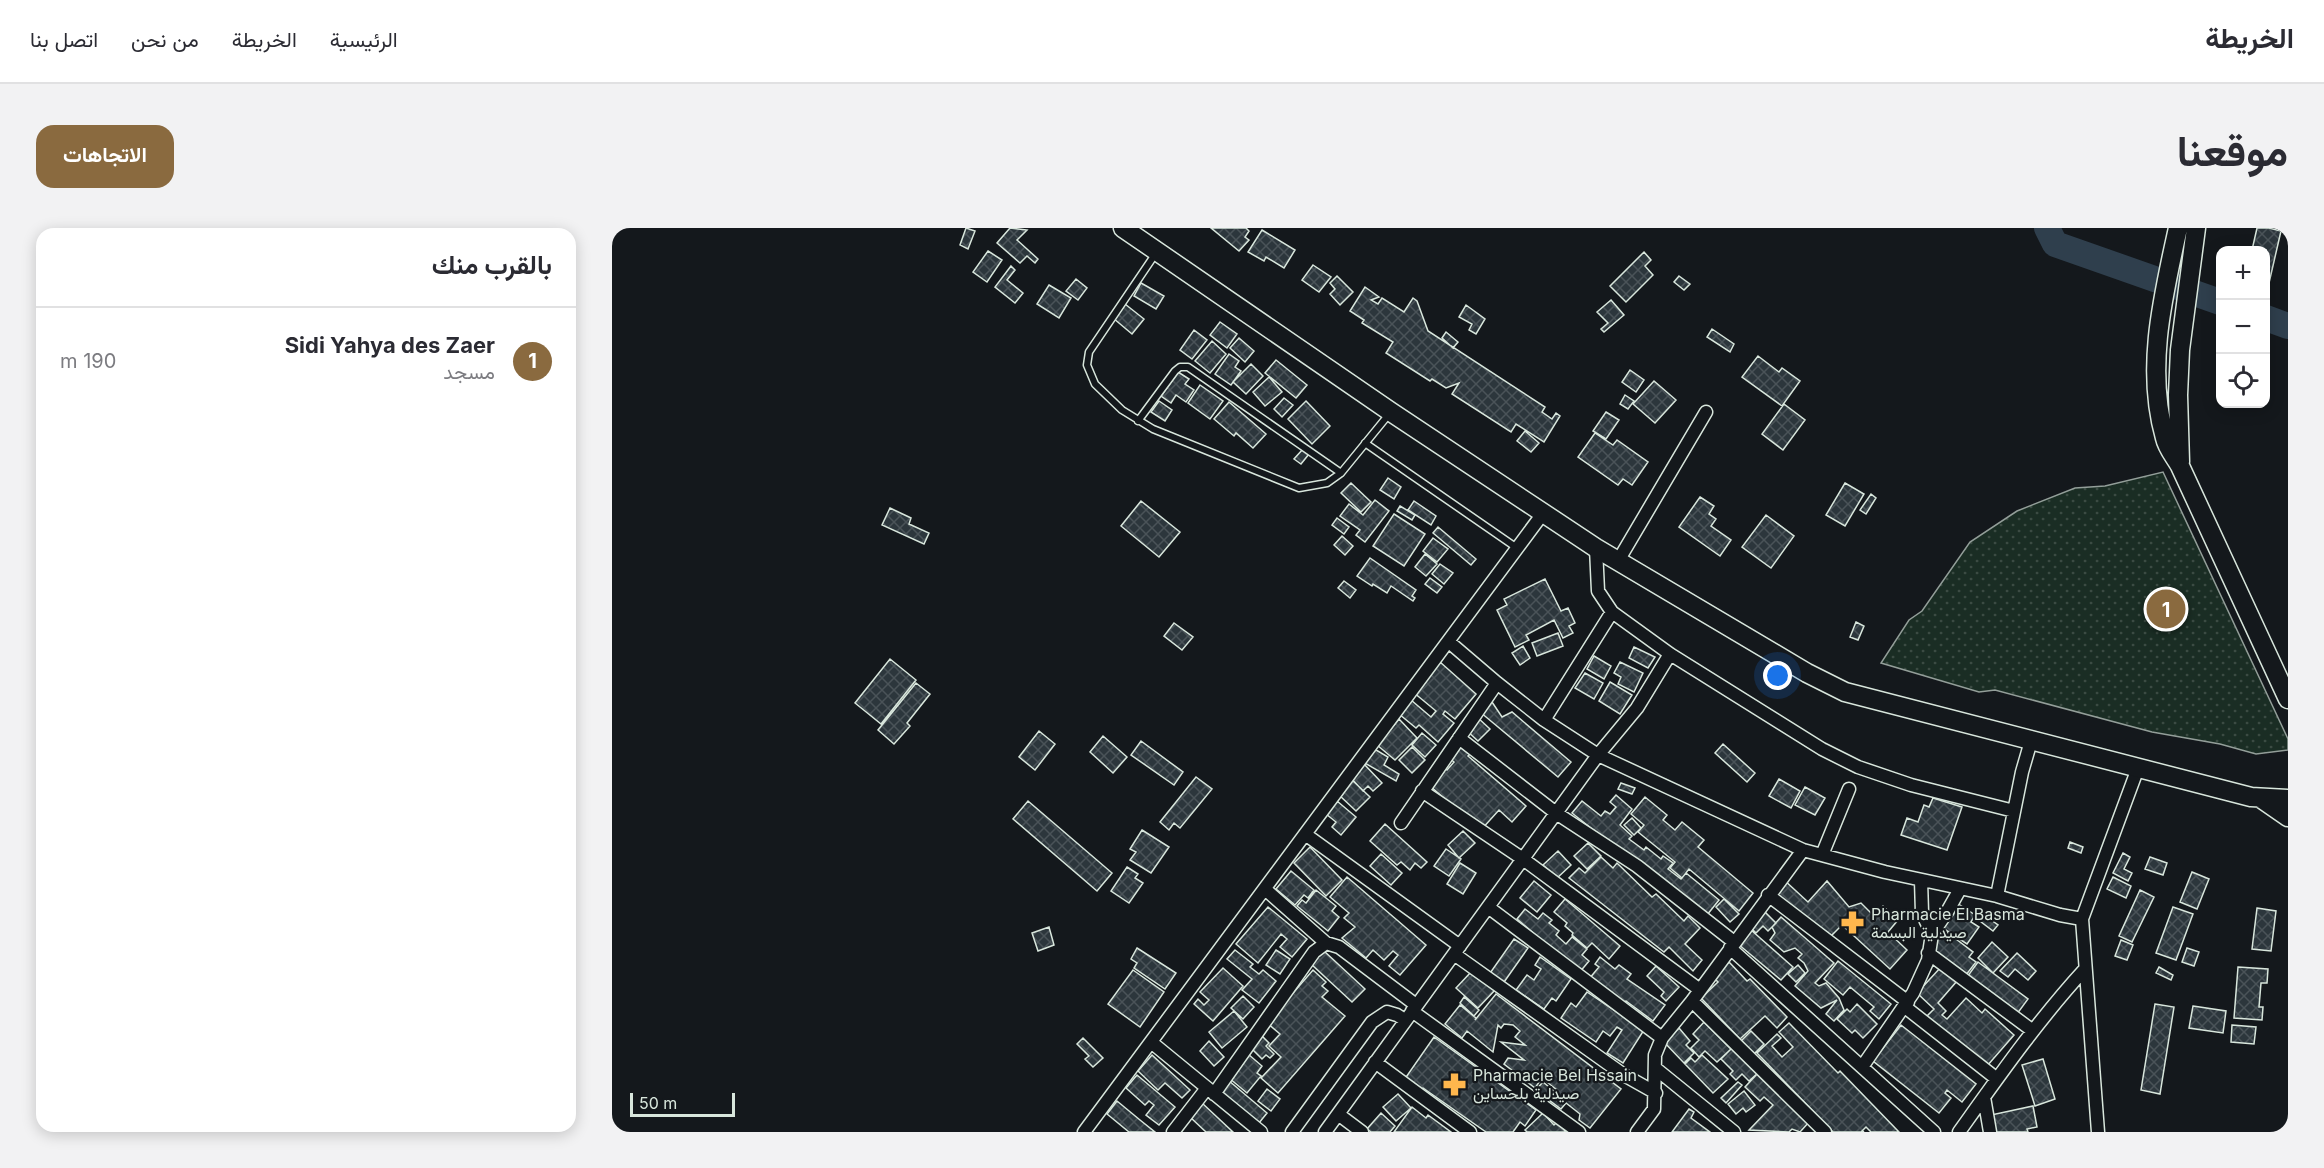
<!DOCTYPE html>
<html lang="ar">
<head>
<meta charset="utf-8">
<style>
	body { margin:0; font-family:Inter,Vazirmatn,sans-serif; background:#f2f2f3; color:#2b2b33; direction:rtl }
	.controls { position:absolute; right:18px; top:18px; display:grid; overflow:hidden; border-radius:12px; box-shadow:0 3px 15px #0003 }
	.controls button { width:54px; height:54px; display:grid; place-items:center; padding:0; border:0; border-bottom:2px solid #e1e1e2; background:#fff; color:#2b2b33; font:30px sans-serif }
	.scale { position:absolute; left:18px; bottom:15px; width:105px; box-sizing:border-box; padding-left:6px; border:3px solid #d8e6dc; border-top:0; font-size:16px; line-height:21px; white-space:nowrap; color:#d8e6dc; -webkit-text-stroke:4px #14181c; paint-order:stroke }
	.you { position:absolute; left:1166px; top:448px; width:21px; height:21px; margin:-15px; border:4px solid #fff; border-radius:50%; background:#1a73e8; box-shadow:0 0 0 9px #1a73e833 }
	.badge { display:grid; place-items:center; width:39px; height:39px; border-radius:50%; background:#8a6a3f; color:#fff; font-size:20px; font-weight:700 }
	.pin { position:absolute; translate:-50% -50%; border:3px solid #fff; box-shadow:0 2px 6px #0006 }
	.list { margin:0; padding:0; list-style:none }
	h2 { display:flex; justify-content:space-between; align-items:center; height:78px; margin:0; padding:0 24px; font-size:26px }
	h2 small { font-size:20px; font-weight:400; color:#7c7c81 }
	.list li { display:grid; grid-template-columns:39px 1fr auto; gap:18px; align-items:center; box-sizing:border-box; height:108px; padding:0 24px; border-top:2px solid #e1e1e2 }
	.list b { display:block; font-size:22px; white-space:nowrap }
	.list p { margin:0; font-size:20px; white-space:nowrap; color:#7c7c81 }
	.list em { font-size:20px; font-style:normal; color:#7c7c81 }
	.icon { flex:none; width:33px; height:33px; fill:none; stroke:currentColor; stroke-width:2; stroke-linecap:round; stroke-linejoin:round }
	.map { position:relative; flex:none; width:1676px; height:904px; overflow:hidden; direction:ltr; border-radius:18px }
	header { display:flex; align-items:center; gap:36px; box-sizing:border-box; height:84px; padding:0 30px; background:#fff; border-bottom:2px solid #e1e1e2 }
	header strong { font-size:28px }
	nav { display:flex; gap:33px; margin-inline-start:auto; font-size:21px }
	.intro { display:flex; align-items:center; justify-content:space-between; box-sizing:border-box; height:144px; padding:0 36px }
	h1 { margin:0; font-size:42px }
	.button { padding:15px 27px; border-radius:18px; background:#8a6a3f; color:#fff; font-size:21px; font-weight:700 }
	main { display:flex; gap:36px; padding:0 36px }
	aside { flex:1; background:#fff; border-radius:18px; box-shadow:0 3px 15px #0003 }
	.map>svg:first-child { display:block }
	.grass { fill:url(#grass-dots); stroke:#939e99; stroke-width:1.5 }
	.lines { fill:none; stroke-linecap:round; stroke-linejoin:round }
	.river { stroke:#2f3f4d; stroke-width:26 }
	.building { fill:url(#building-cross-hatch); stroke:#d8e6dc; stroke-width:1.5 }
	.lane-casing { stroke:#d8e6dc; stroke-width:9 }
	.street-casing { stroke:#d8e6dc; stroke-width:15 }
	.secondary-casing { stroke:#d8e6dc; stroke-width:21 }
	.lane { stroke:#14181c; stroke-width:6 }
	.street { stroke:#14181c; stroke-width:12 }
	.secondary { stroke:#14181c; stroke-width:18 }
	.labels { text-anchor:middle; stroke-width:4.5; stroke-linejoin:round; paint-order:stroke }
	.poi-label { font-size:16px; fill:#d8e6dc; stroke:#14181c; text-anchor:start }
</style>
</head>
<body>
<header>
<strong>الخريطة</strong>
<nav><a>الرئيسية</a><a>الخريطة</a><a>من نحن</a><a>اتصل بنا</a></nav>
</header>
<div class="intro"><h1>موقعنا</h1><a class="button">الاتجاهات</a></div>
<main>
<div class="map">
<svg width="1676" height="904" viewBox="0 0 1676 904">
	<defs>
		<pattern id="grass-dots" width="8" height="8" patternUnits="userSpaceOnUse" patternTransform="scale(1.5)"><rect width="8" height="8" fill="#1a2d24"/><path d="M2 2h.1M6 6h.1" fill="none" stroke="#3b4b43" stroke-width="1.8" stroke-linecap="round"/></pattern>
		<pattern id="building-cross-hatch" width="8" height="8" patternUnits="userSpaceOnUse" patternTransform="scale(1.5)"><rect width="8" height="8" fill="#2c363c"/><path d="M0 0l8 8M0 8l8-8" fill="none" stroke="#4a5358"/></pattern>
	</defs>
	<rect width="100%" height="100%" fill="#14181c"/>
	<path class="grass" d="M1551,244L1676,511V522L1644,526L1608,516L1540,504L1383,462L1367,464L1269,435L1297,392L1310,383L1358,314L1405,283L1463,260L1493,258Z"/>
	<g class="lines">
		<path class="river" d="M1435,0L1443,16L1608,74
			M1654,90L1676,98"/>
	</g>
	<path class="building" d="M354,0L363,3L356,21L348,17Z
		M398,0L415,2L405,12L426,31L423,35L415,28L408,35L385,15Z
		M599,0H634L637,3L633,9L637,12L627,23Z
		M1645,0H1657L1669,3L1657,55L1654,54V22H1640Z
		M650,2L683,22L672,40L654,29L652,33L636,24Z
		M376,23L390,32L375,54L361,44Z
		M1032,24L1039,32L1033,38L1041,47L1014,74L998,58Z
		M701,37L719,49L707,64L690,52Z
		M399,38L403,42L395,52L411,65L403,75L383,59Z
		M725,48L741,64L728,77L718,66L723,61L718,55Z
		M1067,48L1078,56L1072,62L1062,54Z
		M464,51L475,60L466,72L454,63Z
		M529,55L552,68L544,81L522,68Z
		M437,57L459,70L447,90L425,76Z
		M753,59L767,69L759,72L766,76L770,70L792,84L801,70L805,73L816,103L933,179L930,184L940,191L944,185L948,188L932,214L904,196L899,204L840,166L847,155L834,160L820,151L818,153L774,125L781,114L750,95L752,92L738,83Z
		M999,72L1012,87L992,104L989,101L996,95L985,84Z
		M513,76L532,91L520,106L501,90Z
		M854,77L873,91L864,106L857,102L860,96L847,89Z
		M608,94L625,106L615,120L598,107Z
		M1100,101L1122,116L1118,124L1095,109Z
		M582,102L595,112L580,131L568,122Z
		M834,104L846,114L841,120L830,110Z
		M627,110L642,123L633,134L618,120Z
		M600,113L614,126L598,145L583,133Z
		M617,126L627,133L623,139L629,143L619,157L603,146Z
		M1146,128L1167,144L1170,140L1188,153L1170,178L1130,149Z
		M664,132L695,157L684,170L653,145Z
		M639,136L651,148L634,166L621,154Z
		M1018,142L1032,152L1024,164L1010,154Z
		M566,144L577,151L573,156L582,162L574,174L564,167L559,175L549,168Z
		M657,149L670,164L653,178L641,164Z
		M1042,153L1064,172L1043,195L1021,176Z
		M588,157L611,173L598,191L576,175Z
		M1013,167L1022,173L1016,181L1008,176Z
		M672,170L681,177L670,189L662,181Z
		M547,173L560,182L553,193L539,184Z
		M694,173L718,198L700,216L676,191Z
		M617,174L654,206L641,220L624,205L622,208L602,191Z
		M1172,176L1193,192L1171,222L1150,206Z
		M994,184L1007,192L994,211L981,203Z
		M913,203L927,215L919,224L905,213Z
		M983,205L1001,217L1005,212L1036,234L1020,257L1011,251L1006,257L966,229Z
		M691,221L697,226L689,236L682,231Z
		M776,250L789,259L782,271L768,262Z
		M739,255L759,274L749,284L729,265Z
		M1233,255L1252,266L1233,298L1214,287Z
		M1259,266L1264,270L1254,286L1248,282Z
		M1088,269L1102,278L1097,286L1104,291L1099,298L1119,312L1108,328L1067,299Z
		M763,272L777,283L753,314L744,307L748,302L728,288L737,276L751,287Z
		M529,273L568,304L547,329L509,298Z
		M802,273L824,288L819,297L796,282Z
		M788,278L803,287L800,292L785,283Z
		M278,280L299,290L297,296L317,305L312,316L270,297Z
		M782,286L813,306L792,338L761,318Z
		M1154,287L1182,308L1159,340L1130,319Z
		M725,290L737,299L732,306L720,297Z
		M826,299L864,331L859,337L821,305Z
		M730,308L741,318L733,327L722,317Z
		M821,310L836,321L825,334L811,323Z
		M813,326L825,336L814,348L803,339Z
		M758,330L804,362L800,368L803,370L801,373L779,358L775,365L761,356L760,358L745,348Z
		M828,336L841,345L832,356L820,346Z
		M818,350L830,359L825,365L813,356Z
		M933,351L949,383L956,380L963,395L957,398L961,405L951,410L942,392L914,407L917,412L903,419L885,382L895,377L892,371Z
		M732,353L744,362L738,370L726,360Z
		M1565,366L1569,392L1543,395L1539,370Z
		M1244,394L1252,398L1246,412L1238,409Z
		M562,395L581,409L570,422L552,408Z
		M946,405L951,418L925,428L920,415Z
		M911,418L918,430L908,437L900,425Z
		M1022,419L1043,429L1036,440L1017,430Z
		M982,428L999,438L992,451L975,441Z
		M278,431L304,452L269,496L243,475Z
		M828,434L864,466L843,491L833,483L831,486L842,495L826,514L807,497L804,500L787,486L799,472L819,489L824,483L801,464Z
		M1008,434L1031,445L1022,464L1006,456L1009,449L1002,445Z
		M973,445L991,455L982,471L963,460Z
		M998,454L1020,467L1008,486L987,473Z
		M304,455L318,466L295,495L298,498L282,516L266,502Z
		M878,471L890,489L900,484L959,534L946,549L868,484Z
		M865,489L878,501L866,513L853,501Z
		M787,491L805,510L783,532L765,517Z
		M427,503L443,516L423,542L407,529Z
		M810,505L824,517L813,529L800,517Z
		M491,508L515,529L501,545L478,524Z
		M529,513L571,544L562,557L519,527Z
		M846,516L858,526L856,528L914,578L900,594L887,582L869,602L818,558L830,538L835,542L842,534L836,529Z
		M1111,516L1143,545L1135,554L1103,525Z
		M759,519L776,529L772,537L787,546L784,553L751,534Z
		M800,519L813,532L800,545L787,532Z
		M752,536L770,555L761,563L756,558L751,563L738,549Z
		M584,549L600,561L568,600L562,595L557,602L548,594Z
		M1167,551L1188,563L1179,580L1157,568Z
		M740,552L758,569L744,583L727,567Z
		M1009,555L1023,560L1020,566L1006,561Z
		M1193,559L1213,570L1203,587L1183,577Z
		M1004,567L1020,581L1008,597L1020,608L1017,611L1032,622L1034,619L1049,631L1051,628L1061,635L1056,641L1069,651L1074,645L1107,672L1095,687L1054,660L960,585L970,573L989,588L993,583L998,586L1004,579L998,574Z
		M1033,569L1055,587L1051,592L1063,602L1070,594L1092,612L1086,619L1141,665L1127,683L1077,641L1070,650L1058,640L1063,634L1026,604L1032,597L1019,586Z
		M1321,570L1350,579L1335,622L1289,607L1295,590L1306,594L1312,577L1317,579Z
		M416,573L500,645L485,663L401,591Z
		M725,573L744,589L729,607L720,599L724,594L714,586Z
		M1020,590L1029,600L1022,607L1012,597Z
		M773,596L815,634L809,640L803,635L798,642L789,634L785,637L758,613Z
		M530,602L557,619L539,645L518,632L524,624L518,621Z
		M851,603L863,615L847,630L836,617Z
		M1458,614L1471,619L1469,625L1456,620Z
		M976,615L989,628L975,641L962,628Z
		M698,619L730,652L714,668L682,635Z
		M834,621L849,631L837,648L822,638Z
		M946,623L959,637L944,651L931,637Z
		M1511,625L1518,629L1512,641L1520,645L1516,653L1501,645Z
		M769,626L790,645L779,657L758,638Z
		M989,629L1001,640L1005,635L1040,669L1044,666L1072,693L1076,688L1088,700L1073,716L1090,732L1081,743L1057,719L1052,724L957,650L967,640L973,645Z
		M1538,629L1555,635L1551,647L1533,641Z
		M848,635L864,645L851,666L835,656Z
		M515,639L526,646L523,650L531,655L517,675L499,663Z
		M679,643L702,662L696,670L692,667L683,677L664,661Z
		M1580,644L1597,651L1585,681L1568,674Z
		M735,649L814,717L788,747L777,738L786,727L781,723L772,732L761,722L754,730L730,710L743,699L732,690L737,685L718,669Z
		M1501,649L1519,658L1514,670L1495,661Z
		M1171,651L1196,674L1215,653L1237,679L1249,675L1262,688L1271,678L1286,692L1276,704L1295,722L1278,741L1230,697L1218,709L1161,666Z
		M922,653L939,667L925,684L908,670Z
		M704,662L724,678L720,683L727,689L716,703L685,678L690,672L694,675Z
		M1528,662L1542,669L1520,714L1507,708Z
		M953,671L1008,718L997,731L980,715L975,720L960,707L961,705L953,698L955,695L942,684Z
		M1112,671L1127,686L1118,694L1104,679Z
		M1345,675L1363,687L1359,694L1367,699L1355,716L1329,699Z
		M656,679L695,711L680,729L668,719L675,711L669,706L646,735L624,716Z
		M1561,679L1581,686L1564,732L1544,725Z
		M1645,680L1664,683L1659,723L1640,721Z
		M913,681L926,691L931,685L940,692L937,695L947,703L944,707L954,716L960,709L975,721L970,727L977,733L967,745L905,691Z
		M1151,682L1164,695L1156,703L1151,698L1144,705L1136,697Z
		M1368,684L1386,697L1381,703L1364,690Z
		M1169,689L1222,735L1203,755L1207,758L1214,755L1227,770L1232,782L1222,793L1214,786L1225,772L1209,780L1183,758L1196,743L1192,735L1186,730L1190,726L1183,720L1172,724L1158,712L1163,705L1160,699Z
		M437,699L442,717L426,723L420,705Z
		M1139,702L1181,739L1169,752L1126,716Z
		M1332,702L1361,724L1357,729L1364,734L1354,747L1319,720Z
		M902,711L916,720L890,757L876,748Z
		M1509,712L1521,717L1515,732L1503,728Z
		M1380,714L1396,729L1381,745L1366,730Z
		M525,720L564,745L553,761L522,740L525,735L519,731Z
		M1575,720L1587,724L1582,738L1570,734Z
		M623,722L641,736L638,739L647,746L651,742L664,753L647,775L630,762L640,751L615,731Z
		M664,722L678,731L668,746L654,737Z
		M712,723L753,761L740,774L699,736Z
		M1405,725L1424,743L1416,752L1403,741L1396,749L1388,743Z
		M928,729L959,751L944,773L940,770L932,781L904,762L915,747L922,752L929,741L923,737Z
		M988,729L1003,741L1007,737L1019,746L1015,751L1053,777L1041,793L1014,773L1011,777L977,751L987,739L983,736Z
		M1226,733L1279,776L1267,791L1258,783L1262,779L1238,759L1231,767L1212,751Z
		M1117,734L1135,753L1138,751L1175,789L1165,800L1153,788L1128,811L1089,770L1106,754L1101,749Z
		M1366,734L1416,771L1405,786L1355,749Z
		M1186,737L1193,745L1184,754L1176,746Z
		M1044,738L1067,759L1054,773L1049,768L1052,764L1035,748Z
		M1329,739L1345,753L1326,775L1334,783L1330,787L1335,791L1354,770L1370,785L1373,781L1402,807L1375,838L1314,789L1322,781L1305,765Z
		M1547,739L1561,747L1559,752L1544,745Z
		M1626,739L1656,741L1655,755H1649L1647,779H1651L1650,792L1622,790Z
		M611,740L631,758L601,793L582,776L586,771L592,777L597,772L588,764Z
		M521,742L552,764L528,799L496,776Z
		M701,742L714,754L710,758L716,763L710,769L733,788L666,865L649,850L669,829L657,818L668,806L655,795Z
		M859,744L869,753L873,749L884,761L866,780L844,760Z
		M975,764L1032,802L1011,835L995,825L1010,802L1005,799L998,808L991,803L984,814L949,790L959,775L964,779Z
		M884,766L1009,861L978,900L967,892L968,886L954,875L949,881L937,872L945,862L930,850L923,860L892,836L896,830L912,832L889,814L913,817L903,809L908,803L901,797L892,796L889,800L886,797L881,824L855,803L850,810L833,796L848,777L864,790L863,792Z
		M631,768L642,779L631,791L619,780Z
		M852,769L867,782L862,788L848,775Z
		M1245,776L1265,796L1251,810L1243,802L1240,805L1225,791L1235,781L1238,784Z
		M1543,776L1562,779L1548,866L1529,862Z
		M1581,778L1614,783L1611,805L1577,800Z
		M622,783L635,799L610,820L597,804Z
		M1092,794L1119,821L1105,834L1093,823L1087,829L1079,820L1087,812L1081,806Z
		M1177,795L1226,845L1228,843L1287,904H1259L1254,899L1250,903L1252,904H1221L1145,825L1165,806L1169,810L1160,818L1170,829L1181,819L1167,804Z
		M1289,797L1364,856L1350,874L1335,862L1333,865L1339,870L1327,885L1261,833Z
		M1620,797L1644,799L1642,816L1619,814Z
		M1067,800L1078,813L1074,817L1082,825L1072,835L1052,814Z
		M1139,803L1152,816L1140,828L1127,815Z
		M650,808L657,815L654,818L662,826L658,830L654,827L650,831L638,819Z
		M822,809L924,882L913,898L908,894L901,904H874L811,860L809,864L792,852Z
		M471,810L491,830L481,839L473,831L477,828L465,816Z
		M597,813L612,829L602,838L588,823Z
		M1122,818L1147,844L1137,853L1130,846L1124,852L1118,846L1121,843L1109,831Z
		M636,826L650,838L645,845L649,848L635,865L617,850Z
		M540,827L578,862L570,870L553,855L546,862L526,843Z
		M1090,827L1116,851L1101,865L1073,836L1079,830L1083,834Z
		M1431,831L1443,871L1423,878L1410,837Z
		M1145,846L1197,894L1188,904L1180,901L1177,904L1137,902L1161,877L1152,869L1148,873L1133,859Z
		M525,847L563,879L547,897L534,887L542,877L537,873L533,877L514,860Z
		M616,852L655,885L647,895L608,863Z
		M931,854L943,864L933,875L921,865Z
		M1126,854L1130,857L1114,875L1109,870Z
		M655,861L668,871L659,883L646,873Z
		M1132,863L1143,877L1134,884L1131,880L1124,886L1116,876Z
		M786,866L799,880L784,893L771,879Z
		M505,873L528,892L543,904H517L495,886Z
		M590,875L621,904H594L578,889Z
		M1421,878L1425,899L1415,901L1416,904H1383L1379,887Z
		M800,879L814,890L816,887L839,904H782Z
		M1077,881L1082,884L1079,890L1098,904H1060Z
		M769,885L783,898L778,904H759L755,901Z
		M931,885L942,897L945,894L954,904H915L913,902Z"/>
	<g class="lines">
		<defs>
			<path id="lane" d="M544,25L477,124L475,137L483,156L510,182L541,201L687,260L715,255L729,245
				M526,193L563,143L568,139H576L729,245L778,185
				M753,215L905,320"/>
			<path id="street" d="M984,320L986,363L1000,384L1058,426L1210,521L1246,539L1299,557L1402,583
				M1006,333L1094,184
				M837,414L885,455L932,492L986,527L1191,622L1273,644L1385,668
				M932,492L1000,384
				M847,510L944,585L1025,638L1122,714
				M1419,513L1410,544L1385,668L1448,687L1470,691
				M810,563L911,631L1088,762
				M789,595L885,455
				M693,606L848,718
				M1210,627L1237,561
				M1309,652L1310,685L1320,706
				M653,661L714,715
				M1156,667L1296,774
				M876,679L1050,810
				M1118,720L1322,904
				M1316,725L1421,803
				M842,726L1012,847L1044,865
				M1080,773L1213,904
				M1293,779L1385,851
				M800,783L967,904
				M539,814L649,904
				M763,834L858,904
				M1250,839L1301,765L1316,732L1320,706L1335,684L1348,661
				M1043,840L1122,904
				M602,866L702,724L714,715L727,719L804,777
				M1372,869L1378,904
				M726,886L750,904
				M472,904L932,284
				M561,904L595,860
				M680,904L760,794L775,784L785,787L793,792
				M713,904L986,527L1025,480L1058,426
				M1025,904L1042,881L1043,827L1050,810L1080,773L1191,622
				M1347,904C1387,848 1427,791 1473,741
				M1486,904L1470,691L1526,540"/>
			<path id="secondary" d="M511,0L779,184L984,320L1195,445L1233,464L1639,569L1676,571
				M1566,0C1551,68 1533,141 1553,210C1555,220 1563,229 1568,238L1676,471
				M1568,234L1566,167L1568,122L1584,0
				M1650,571L1676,589"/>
		</defs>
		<use href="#lane" class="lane-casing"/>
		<use href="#street" class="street-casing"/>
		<use href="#secondary" class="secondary-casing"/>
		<use href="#lane" class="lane"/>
		<use href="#street" class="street"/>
		<use href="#secondary" class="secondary"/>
	</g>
	<defs>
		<symbol id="pharmacy-bare" viewBox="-9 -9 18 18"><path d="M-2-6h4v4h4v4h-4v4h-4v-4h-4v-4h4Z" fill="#ffb74d" stroke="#14181c" stroke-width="2.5" paint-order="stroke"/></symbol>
	</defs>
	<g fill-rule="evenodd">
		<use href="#pharmacy-bare" x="1224" y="678" width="33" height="33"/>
		<use href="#pharmacy-bare" x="826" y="840" width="33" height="33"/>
	</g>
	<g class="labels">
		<g class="poi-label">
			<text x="1259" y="692">Pharmacie El Basma<tspan x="1259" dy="18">صيدلية البسمة</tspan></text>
			<text x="861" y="853">Pharmacie Bel Hssain<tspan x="861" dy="18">صيدلية بلحساين</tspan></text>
		</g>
	</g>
</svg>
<div class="controls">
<button>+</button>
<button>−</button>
<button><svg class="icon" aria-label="locate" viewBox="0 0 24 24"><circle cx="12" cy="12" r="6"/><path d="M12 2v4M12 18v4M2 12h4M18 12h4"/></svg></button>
</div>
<div class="scale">50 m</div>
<div class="you"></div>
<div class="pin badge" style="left:1554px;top:381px">1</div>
</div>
<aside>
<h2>بالقرب منك<small></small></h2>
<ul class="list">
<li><span class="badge">1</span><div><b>Sidi Yahya des Zaer</b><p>مسجد</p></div><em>190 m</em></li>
</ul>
</aside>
</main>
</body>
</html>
